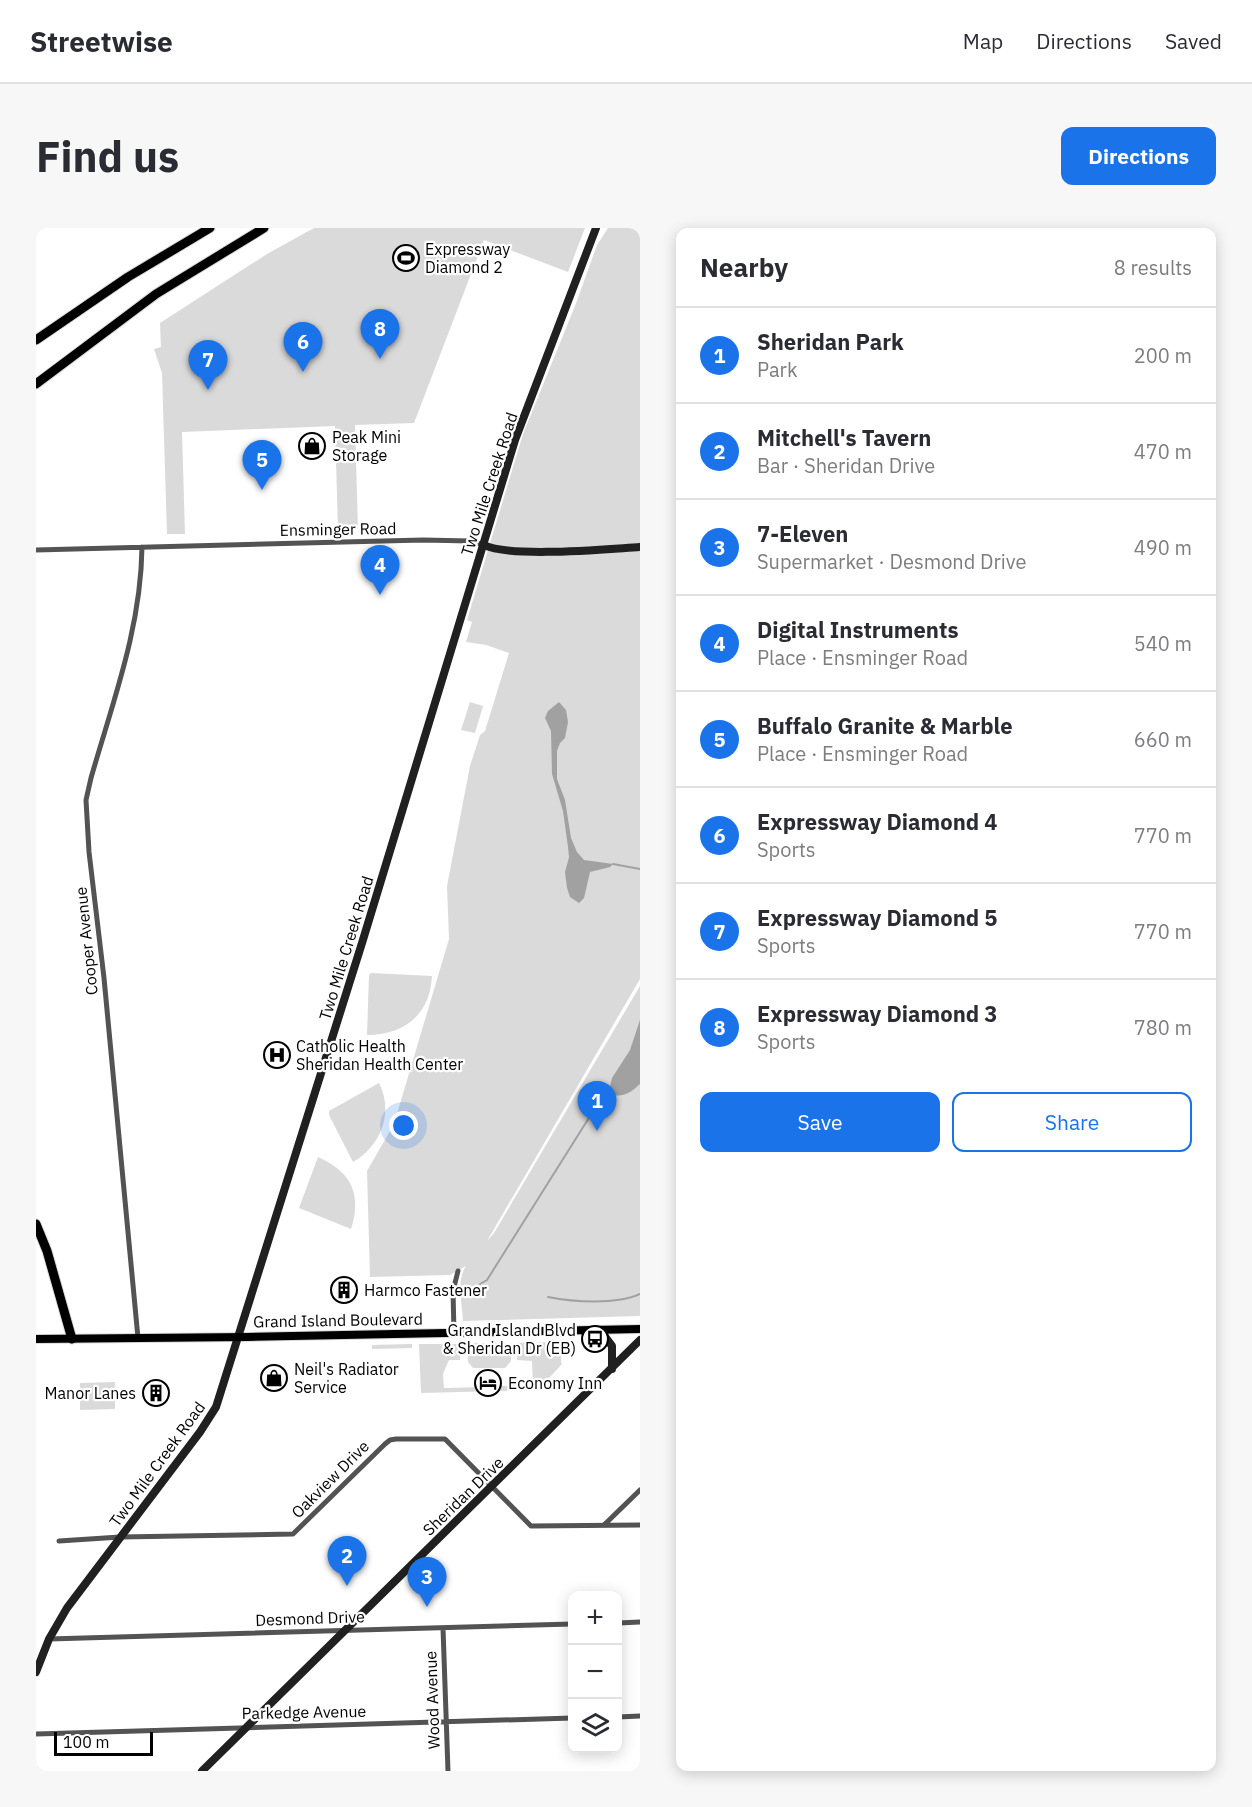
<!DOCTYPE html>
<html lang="en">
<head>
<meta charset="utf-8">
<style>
	body { margin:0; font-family:"IBM Plex Sans",sans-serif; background:#f7f7f7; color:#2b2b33 }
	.controls { position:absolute; right:18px; bottom:18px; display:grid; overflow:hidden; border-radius:12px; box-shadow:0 3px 15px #0003 }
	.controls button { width:54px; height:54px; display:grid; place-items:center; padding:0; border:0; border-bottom:2px solid #e1e1e2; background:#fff; color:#2b2b33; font:30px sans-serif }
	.scale { position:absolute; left:18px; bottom:15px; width:99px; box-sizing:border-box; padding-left:6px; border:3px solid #000; border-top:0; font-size:16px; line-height:21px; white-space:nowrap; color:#000; -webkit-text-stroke:4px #fff; paint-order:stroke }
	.you { position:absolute; left:368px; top:898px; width:21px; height:21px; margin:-15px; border:4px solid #fff; border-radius:50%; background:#1a73e8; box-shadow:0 0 0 9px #1a73e833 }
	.badge { display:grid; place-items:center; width:39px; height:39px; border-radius:50%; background:#1a73e8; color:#fff; font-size:20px; font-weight:700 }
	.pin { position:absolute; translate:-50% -50px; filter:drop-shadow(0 2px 3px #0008) }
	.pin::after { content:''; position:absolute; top:32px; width:21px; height:18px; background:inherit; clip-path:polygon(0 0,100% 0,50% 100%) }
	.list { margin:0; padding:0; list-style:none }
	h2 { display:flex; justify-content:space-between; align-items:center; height:78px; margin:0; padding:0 24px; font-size:26px }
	h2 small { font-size:20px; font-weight:400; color:#7c7c81 }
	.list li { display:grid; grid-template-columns:39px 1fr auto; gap:18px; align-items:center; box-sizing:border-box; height:96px; padding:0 24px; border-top:2px solid #e1e1e2 }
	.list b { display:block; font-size:22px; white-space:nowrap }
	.list p { margin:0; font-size:20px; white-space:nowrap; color:#7c7c81 }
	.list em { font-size:20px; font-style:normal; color:#7c7c81 }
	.actions { display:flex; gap:12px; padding:18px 24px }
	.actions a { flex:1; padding:14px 0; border:2px solid #1a73e8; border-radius:12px; text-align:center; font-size:21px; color:#1a73e8 }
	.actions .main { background:#1a73e8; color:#fff }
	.icon { flex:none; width:33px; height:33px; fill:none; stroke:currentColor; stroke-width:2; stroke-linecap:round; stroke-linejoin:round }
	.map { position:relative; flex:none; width:604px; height:1543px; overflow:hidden; border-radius:12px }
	header { display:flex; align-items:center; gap:36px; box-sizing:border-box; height:84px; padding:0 30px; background:#fff; border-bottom:2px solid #e1e1e2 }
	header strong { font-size:28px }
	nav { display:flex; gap:33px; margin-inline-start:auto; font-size:21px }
	.intro { display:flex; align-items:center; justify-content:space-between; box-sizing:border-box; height:144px; padding:0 36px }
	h1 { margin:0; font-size:42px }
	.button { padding:15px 27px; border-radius:12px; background:#1a73e8; color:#fff; font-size:21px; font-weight:700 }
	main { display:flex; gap:36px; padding:0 36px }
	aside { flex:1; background:#fff; border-radius:12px; box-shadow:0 3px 15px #0003 }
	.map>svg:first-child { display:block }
	.green { fill:#dadada }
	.water { fill:#a1a1a1 }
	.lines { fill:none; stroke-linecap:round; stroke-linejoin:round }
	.stream { stroke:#a1a1a1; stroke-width:2 }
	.primary-casing { stroke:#dbdbdb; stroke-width:10 }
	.highway-casing { stroke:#dbdbdb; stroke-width:11 }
	.street { stroke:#535353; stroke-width:5 }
	.secondary { stroke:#202020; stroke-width:8 }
	.primary { stroke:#000; stroke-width:8 }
	.highway { stroke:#000; stroke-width:9 }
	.labels { text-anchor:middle; stroke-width:4.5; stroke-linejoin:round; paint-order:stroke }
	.poi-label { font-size:16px; fill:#000; stroke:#fff; text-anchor:start }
	.street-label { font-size:16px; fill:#000; stroke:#fff }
</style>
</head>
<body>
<header>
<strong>Streetwise</strong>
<nav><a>Map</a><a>Directions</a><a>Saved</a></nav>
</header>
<div class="intro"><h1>Find us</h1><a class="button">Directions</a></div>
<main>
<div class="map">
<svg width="604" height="1543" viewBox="0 0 604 1543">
	<rect width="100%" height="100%" fill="#fff"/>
	<path class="green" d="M278,0H549L532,44L448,12L378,195L319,197L322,301H302L299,198L146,204L149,306H131L126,145L118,121L125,119L124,95L231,26Z
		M572,0H604V751L451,1013L458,1005L604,758V1088L427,1093C426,1075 420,1053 430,1038L414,1047L334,1049L331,943L358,896L413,711L411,658L434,538L444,507L449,503L473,425L450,417L430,414L436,394L431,392L487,206L539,78L561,17Z
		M434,474L447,478L439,505L425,502Z
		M335,745L396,748C394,787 368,807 331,807L333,747Z
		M343,855C358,884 345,918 317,934L293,887V883Z
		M282,929C316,944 326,967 315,1001L263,980Z
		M523,1114L525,1119V1134L526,1136L502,1162L385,1165L383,1116H425L424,1132H413L407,1146L408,1160L448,1159V1162L464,1160V1158H497L496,1133L481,1132V1115Z
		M431,1115H475V1133L469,1140H437L432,1134Z
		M376,1116V1120L336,1121V1117Z
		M79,1154V1181L44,1182V1155Z"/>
	<path class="water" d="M523,474L530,482L532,494L529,510L524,515L521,523V551L529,572L535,610L541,624L548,632L577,636L574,639L554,644L548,670L543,675L534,669L531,660L529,644L533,629L532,619L527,583L516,546L515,503L509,490L512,483Z
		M604,792V856C593,866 587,870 572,866L576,850L594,822Z"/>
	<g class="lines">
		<path class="stream" d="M577,636L604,641
			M444,1056L451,1052L561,877L572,866
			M512,1069C537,1074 581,1077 604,1066"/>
		<defs>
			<path id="primary" d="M0,1111L211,1109L604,1101"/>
			<path id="highway" d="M0,112L92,49L174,0
				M0,156L120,66L228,0
				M0,996L11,1023L36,1111"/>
		</defs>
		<use href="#primary" class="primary-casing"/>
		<use href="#highway" class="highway-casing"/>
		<path class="street" d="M0,322L387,312L434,313L448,317
			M418,1105L417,1063L422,1043
			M102,1110L68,750L53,624L50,572L55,550C77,473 105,400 106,319
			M568,1297L604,1262
			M23,1313L84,1309L257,1306L349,1216L354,1212L360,1211H409L495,1298L604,1297
			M582,1395L604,1394
			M407,1400L412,1543
			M13,1411L536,1396
			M582,1489L604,1488
			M0,1506L536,1490"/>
		<path class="secondary" d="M448,317C475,330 570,321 604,319
			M564,1102L576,1118V1141
			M0,1444L13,1411L31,1380L164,1204L180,1179L326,715L479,212L560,0
			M166,1543L604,1112"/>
		<use href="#primary" class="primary"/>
		<use href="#highway" class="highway"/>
	</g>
	<defs>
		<symbol id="stadium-ring" viewBox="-11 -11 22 22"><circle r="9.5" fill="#fff" stroke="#000" stroke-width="1.5"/><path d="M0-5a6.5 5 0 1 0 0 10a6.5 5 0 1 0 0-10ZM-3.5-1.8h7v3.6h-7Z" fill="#000"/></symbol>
		<symbol id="shop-ring" viewBox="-11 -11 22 22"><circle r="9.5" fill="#fff" stroke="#000" stroke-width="1.5"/><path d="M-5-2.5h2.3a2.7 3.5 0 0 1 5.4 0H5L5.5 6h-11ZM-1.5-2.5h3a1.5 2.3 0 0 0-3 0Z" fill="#000"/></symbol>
		<symbol id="hospital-ring" viewBox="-11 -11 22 22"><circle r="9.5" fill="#fff" stroke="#000" stroke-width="1.5"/><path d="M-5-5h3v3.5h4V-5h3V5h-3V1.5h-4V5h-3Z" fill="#000"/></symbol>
		<symbol id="building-ring" viewBox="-11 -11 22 22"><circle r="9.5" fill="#fff" stroke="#000" stroke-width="1.5"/><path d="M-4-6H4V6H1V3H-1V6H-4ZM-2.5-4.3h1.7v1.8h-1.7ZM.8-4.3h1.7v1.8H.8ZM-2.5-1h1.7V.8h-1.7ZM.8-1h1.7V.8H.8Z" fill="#000"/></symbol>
		<symbol id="bus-ring" viewBox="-11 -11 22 22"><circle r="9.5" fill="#fff" stroke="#000" stroke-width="1.5"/><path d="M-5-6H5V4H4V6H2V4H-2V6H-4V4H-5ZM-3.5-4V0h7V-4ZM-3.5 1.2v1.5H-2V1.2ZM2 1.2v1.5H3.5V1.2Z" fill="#000"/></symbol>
		<symbol id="hotel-ring" viewBox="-11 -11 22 22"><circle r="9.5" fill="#fff" stroke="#000" stroke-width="1.5"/><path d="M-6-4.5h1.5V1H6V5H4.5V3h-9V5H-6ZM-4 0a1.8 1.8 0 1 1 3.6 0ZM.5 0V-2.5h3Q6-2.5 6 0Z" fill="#000"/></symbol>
	</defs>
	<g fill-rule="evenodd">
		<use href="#stadium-ring" x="355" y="15" width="30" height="30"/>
		<use href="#shop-ring" x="261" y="203" width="30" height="30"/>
		<use href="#hospital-ring" x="226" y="812" width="30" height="30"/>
		<use href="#building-ring" x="293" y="1047" width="30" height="30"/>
		<use href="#bus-ring" x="544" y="1096" width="30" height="30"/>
		<use href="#shop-ring" x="223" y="1135" width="30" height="30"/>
		<use href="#hotel-ring" x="437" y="1140" width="30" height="30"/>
		<use href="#building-ring" x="105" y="1150" width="30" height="30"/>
	</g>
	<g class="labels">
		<g class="poi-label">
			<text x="389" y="27">Expressway<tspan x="389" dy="18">Diamond 2</tspan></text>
			<text x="296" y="215">Peak Mini<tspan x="296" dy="18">Storage</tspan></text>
			<text x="260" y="824">Catholic Health<tspan x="260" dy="18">Sheridan Health Center</tspan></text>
			<text x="328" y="1068">Harmco Fastener</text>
			<text x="540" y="1108" text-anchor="end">Grand Island Blvd<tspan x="540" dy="18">&amp; Sheridan Dr (EB)</tspan></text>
			<text x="258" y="1147">Neil's Radiator<tspan x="258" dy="18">Service</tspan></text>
			<text x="472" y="1161">Economy Inn</text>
			<text x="100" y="1171" text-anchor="end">Manor Lanes</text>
		</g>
		<g class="street-label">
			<text transform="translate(453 256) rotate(-72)" y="6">Two Mile Creek Road</text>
			<text transform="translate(302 301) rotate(-1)" y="6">Ensminger Road</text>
			<text transform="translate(50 713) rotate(-96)" y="6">Cooper Avenue</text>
			<text transform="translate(310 720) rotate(-73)" y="6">Two Mile Creek Road</text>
			<text transform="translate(302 1092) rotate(-1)" y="6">Grand Island Boulevard</text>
			<text transform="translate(121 1236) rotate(-54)" y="6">Two Mile Creek Road</text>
			<text transform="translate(294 1251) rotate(-45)" y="6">Oakview Drive</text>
			<text transform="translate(427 1268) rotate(-44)" y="6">Sheridan Drive</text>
			<text transform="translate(274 1390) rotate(-2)" y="6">Desmond Drive</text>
			<text transform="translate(396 1472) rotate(-92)" y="6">Wood Avenue</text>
			<text transform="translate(268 1484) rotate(-1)" y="6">Parkedge Avenue</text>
		</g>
	</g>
</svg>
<div class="controls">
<button>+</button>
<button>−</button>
<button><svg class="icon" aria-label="layers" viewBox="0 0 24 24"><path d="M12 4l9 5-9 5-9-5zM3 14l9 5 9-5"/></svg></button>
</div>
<div class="scale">100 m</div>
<div class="you"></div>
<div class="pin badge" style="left:561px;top:903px">1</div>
<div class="pin badge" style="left:311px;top:1358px">2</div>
<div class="pin badge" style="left:391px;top:1379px">3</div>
<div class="pin badge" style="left:344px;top:367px">4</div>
<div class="pin badge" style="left:226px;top:262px">5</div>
<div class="pin badge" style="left:267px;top:144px">6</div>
<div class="pin badge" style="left:172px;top:162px">7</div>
<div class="pin badge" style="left:344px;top:131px">8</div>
</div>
<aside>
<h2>Nearby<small>8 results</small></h2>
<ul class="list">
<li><span class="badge">1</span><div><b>Sheridan Park</b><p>Park</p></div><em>200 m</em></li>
<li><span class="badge">2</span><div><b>Mitchell's Tavern</b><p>Bar · Sheridan Drive</p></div><em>470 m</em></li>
<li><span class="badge">3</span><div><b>7-Eleven</b><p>Supermarket · Desmond Drive</p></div><em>490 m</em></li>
<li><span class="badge">4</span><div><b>Digital Instruments</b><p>Place · Ensminger Road</p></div><em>540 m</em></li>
<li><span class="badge">5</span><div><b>Buffalo Granite &amp; Marble</b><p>Place · Ensminger Road</p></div><em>660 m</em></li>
<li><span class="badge">6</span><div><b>Expressway Diamond 4</b><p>Sports</p></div><em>770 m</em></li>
<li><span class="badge">7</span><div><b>Expressway Diamond 5</b><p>Sports</p></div><em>770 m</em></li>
<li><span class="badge">8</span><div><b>Expressway Diamond 3</b><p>Sports</p></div><em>780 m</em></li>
</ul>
<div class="actions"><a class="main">Save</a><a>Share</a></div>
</aside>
</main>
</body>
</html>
